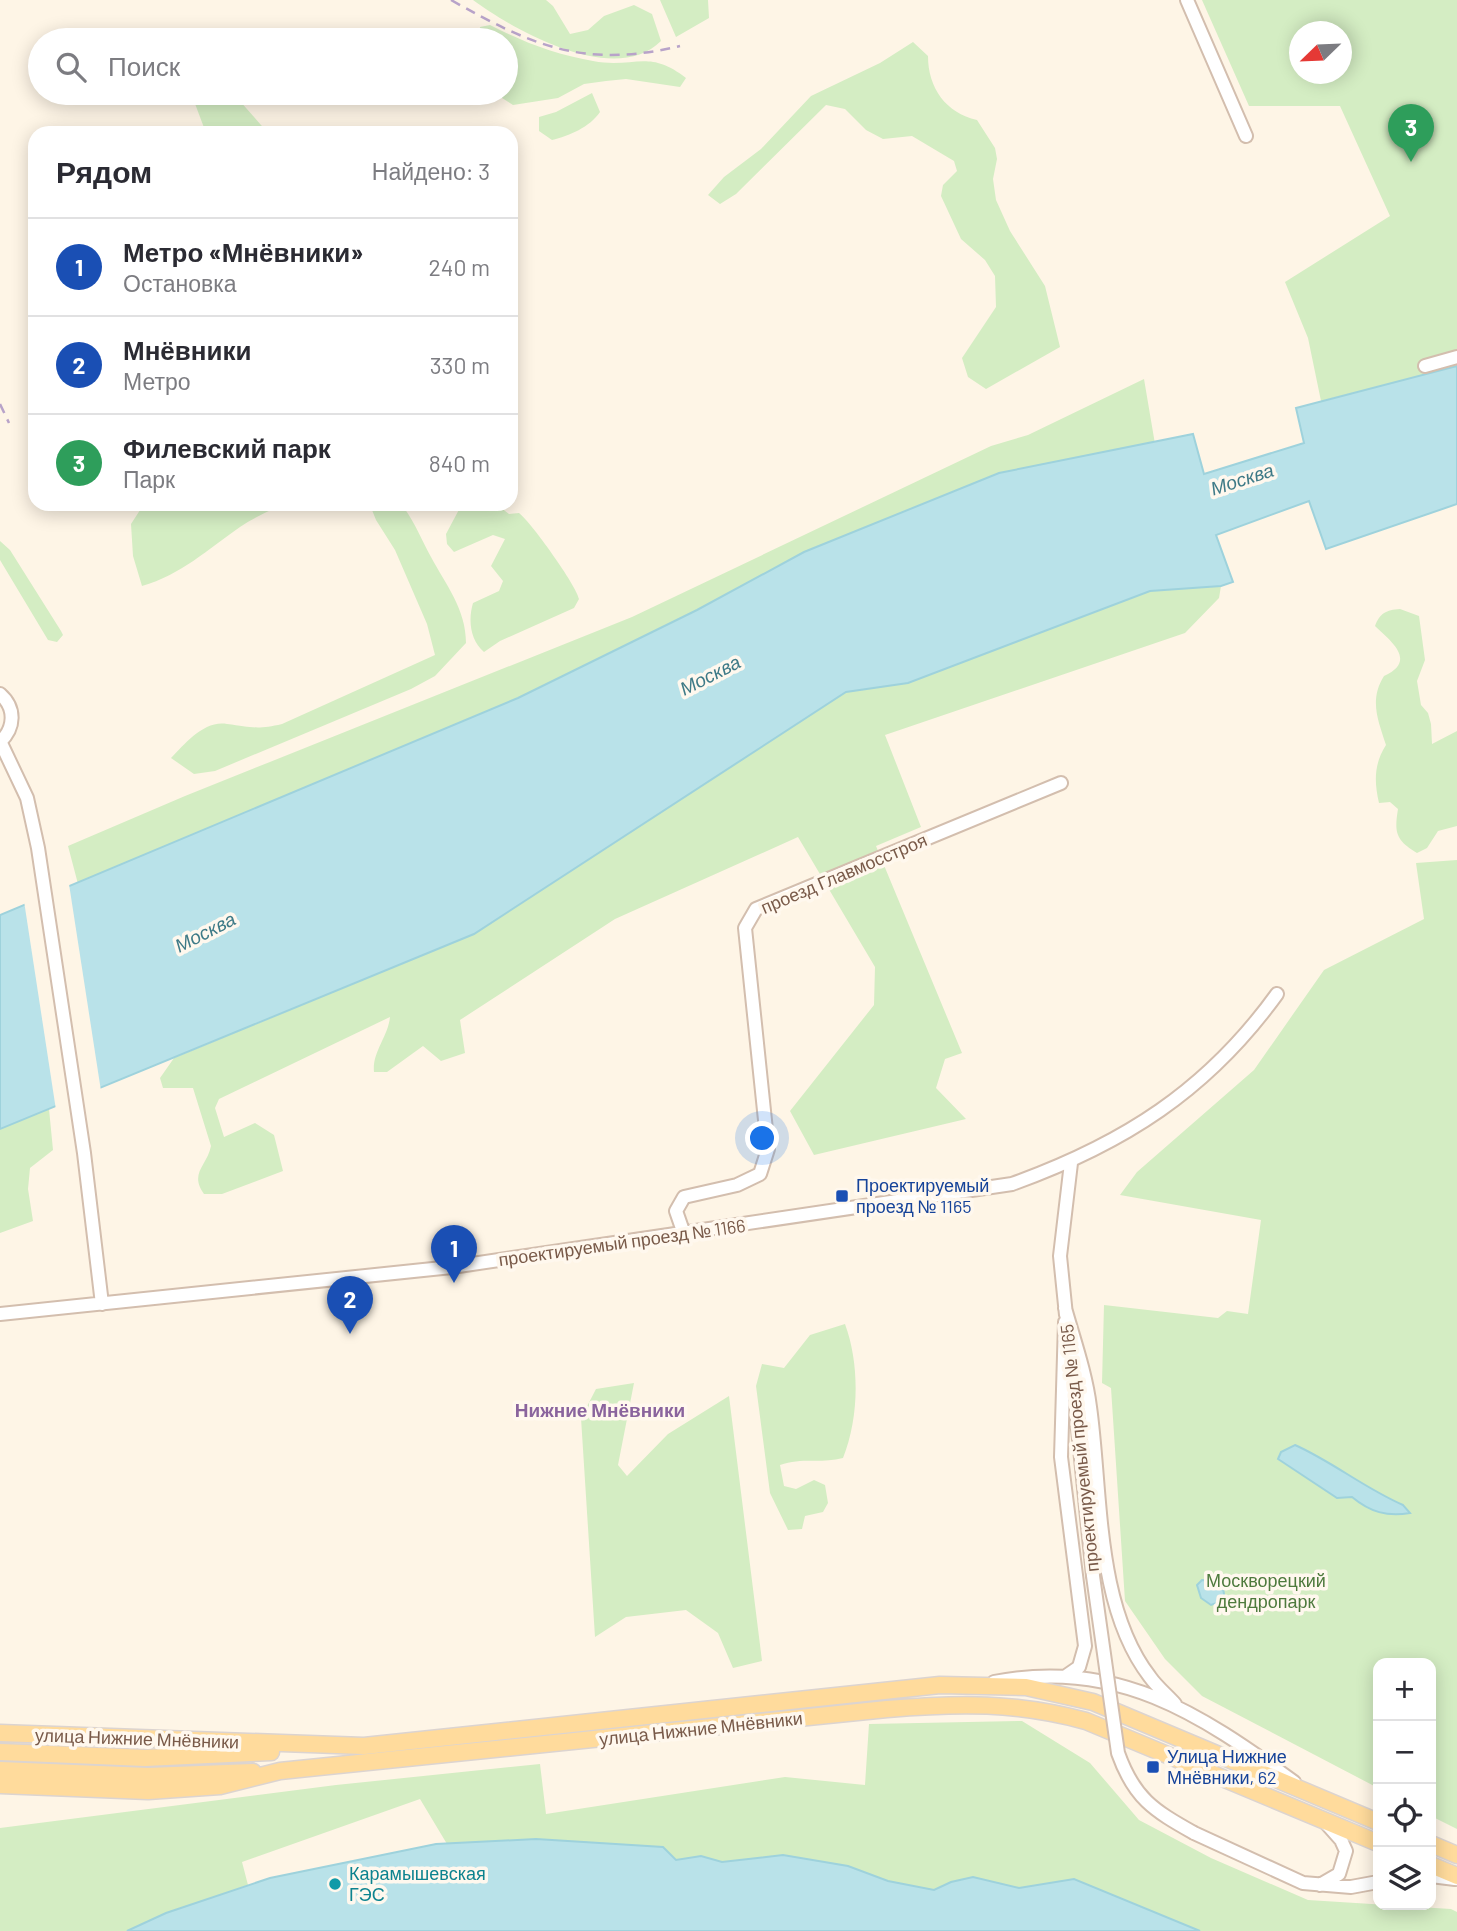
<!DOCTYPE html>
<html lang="ru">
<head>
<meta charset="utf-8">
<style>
	body { margin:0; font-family:Barlow,sans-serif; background:#f2f2f3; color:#2b2b33 }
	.controls { position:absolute; right:21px; bottom:21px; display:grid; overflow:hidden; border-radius:14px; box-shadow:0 4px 18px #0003 }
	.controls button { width:63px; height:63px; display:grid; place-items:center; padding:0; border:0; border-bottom:2px solid #e1e1e2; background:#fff; color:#2b2b33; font:35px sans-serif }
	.compass { position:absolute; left:1289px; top:21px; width:63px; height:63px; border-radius:50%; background:#fff; box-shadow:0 4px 18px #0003; rotate:247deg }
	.you { position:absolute; left:763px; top:1139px; width:24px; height:24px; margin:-18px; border:5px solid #fff; border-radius:50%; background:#1a73e8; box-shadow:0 0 0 10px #1a73e833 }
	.badge { display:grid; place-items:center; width:46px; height:46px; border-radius:50%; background:#ef6b44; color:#fff; font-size:23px; font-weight:700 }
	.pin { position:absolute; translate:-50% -58px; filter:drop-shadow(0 2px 4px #0008) }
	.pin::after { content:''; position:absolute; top:37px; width:24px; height:21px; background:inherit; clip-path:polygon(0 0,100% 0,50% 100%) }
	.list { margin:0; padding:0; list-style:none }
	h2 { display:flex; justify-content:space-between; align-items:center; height:91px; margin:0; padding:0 28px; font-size:30px }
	h2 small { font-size:23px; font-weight:400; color:#7c7c81 }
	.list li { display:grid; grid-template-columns:46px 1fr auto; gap:21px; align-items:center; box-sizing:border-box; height:98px; padding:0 28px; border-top:2px solid #e1e1e2 }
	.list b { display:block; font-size:26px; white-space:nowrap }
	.list p { margin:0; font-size:23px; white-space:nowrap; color:#7c7c81 }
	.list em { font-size:23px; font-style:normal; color:#7c7c81 }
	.icon { flex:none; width:38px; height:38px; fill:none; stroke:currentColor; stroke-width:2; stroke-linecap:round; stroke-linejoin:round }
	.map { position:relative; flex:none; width:1457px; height:1931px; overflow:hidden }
	.search { position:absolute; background:#fff; box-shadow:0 4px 18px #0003; left:28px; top:28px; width:490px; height:77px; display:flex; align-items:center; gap:18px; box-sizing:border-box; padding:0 24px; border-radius:38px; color:#7c7c81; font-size:26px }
	.panel { position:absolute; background:#fff; box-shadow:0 4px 18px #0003; left:28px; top:126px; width:490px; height:385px; border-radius:21px }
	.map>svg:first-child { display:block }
	.green { fill:#d4edc3; fill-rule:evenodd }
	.water { fill:#b9e2e9; stroke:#9ed2dc; stroke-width:2 }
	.pier { fill:#fef5e6 }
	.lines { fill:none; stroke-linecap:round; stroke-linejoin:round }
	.minor-casing { stroke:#d3beae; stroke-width:16 }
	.major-casing { stroke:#dcd4d0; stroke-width:19 }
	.minor { stroke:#fff; stroke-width:12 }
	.major { stroke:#ffdb9c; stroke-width:16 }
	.rail { stroke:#b8a3c9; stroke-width:2.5; stroke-dasharray:10 7; stroke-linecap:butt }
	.minor-bridge-casing { stroke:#d3beae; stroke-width:16; stroke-linecap:butt }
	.minor-bridge { stroke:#fff; stroke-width:12 }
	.transit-dot { fill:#1a4fb4; stroke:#fff8ee; stroke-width:2.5 }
	.culture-dot { fill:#0f9aa8; stroke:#fff8ee; stroke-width:2.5 }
	.labels { text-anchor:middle; stroke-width:7; stroke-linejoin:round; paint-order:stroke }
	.street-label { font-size:18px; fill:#795a49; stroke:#fff8ee }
	.transit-label { font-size:18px; fill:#164399; stroke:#fff8ee; text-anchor:start }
	.park-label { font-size:18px; fill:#4e7a3d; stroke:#fff8ee }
	.culture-label { font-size:18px; fill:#0d838f; stroke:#fff8ee; text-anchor:start }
	.water-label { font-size:19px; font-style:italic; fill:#3e7a87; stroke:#fff8ee }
	.neighbourhood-label { font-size:19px; font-weight:bold; fill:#8a649d; stroke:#fff8ee }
</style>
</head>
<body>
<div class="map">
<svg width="1457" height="1931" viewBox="0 0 1457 1931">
	<rect width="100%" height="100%" fill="#fef5e6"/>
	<path class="green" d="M473,0H546L553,6L570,34L588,30L604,16L634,5L652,14L661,41C615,87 515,31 473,0Z
		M660,0H708L709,18L676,37Z
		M1202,0H1457V366L1321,401L1308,338L1285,282L1390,216L1340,106H1249ZM1300,32H1342V74H1300Z
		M490,25C523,42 556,55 593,61C634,69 648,48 686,78L680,87L626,79L606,81L584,84L558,98L513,105L494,93H506V40H478L480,27Z
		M913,42L928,56C928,88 946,113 977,120L995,148L997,159L993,179L996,200L1010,231L1045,286L1060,347L986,389L968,377L962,358L996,307L995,276L985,260L961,239L941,196L943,185L957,171L954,161L912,136L883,139L866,130L845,109L826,105L736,194L720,204L708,195L724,177L761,149L811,96L880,63Z
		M191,93H246L239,100L268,133H206Z
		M592,93L600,112C590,127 569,136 552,140L539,131V117L556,112Z
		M1144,379L1155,444L999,473L804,552L697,610L518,698L78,884L68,846L185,796L632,617L991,446L1028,435Z
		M144,504H284C269,511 253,518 240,527C208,549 181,575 142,586L133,556L131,524Z
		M373,504H401C414,520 421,539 431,557C446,585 466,609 466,643L435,676L411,689L215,771L194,774L171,758C185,744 204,720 227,724C251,727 257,730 282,724L435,655L427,624L395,550L376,520L372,510Z
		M462,504H496L509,514L519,513C530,521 577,586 579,599L574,608L500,641L484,652C470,640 468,620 473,603L499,591L503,581L491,566L505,539L493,535L454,552L447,544L446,534Z
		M0,541L10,550L61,631L63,635L57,642L48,640L0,560Z
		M1221,586L1219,598L1185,633L885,735L921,827L876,846L962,1053L945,1059L936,1088L966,1119L814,1155L790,1111L874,1005L875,967L798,837L615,919L460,1020L465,1053L441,1061L423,1046L387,1072H374C372,1052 388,1037 390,1017L219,1099L215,1108L224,1137L255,1123L274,1135L283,1171L222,1194H204C189,1173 207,1166 211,1146L193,1088H163L160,1078L174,1058L474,934L846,692L908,683L1150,591Z
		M1400,609L1419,616L1425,660L1417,681L1421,705L1428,713L1431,724L1432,744L1457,731V826L1438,831L1427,848L1417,853C1396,840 1394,833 1398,809L1390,802L1379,803C1374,781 1374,764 1386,745C1378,720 1369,700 1384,676C1417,661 1392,642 1375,626C1380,613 1386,610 1400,609Z
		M1457,860V1829L1431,1816V1663H1378V1788L1202,1696L1165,1659L1125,1601L1111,1388L1102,1383L1104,1305L1218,1318L1227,1311L1248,1314L1261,1220L1120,1195L1137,1172L1254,1070L1324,970L1424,919L1416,863Z
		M49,1109L53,1150L30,1168L28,1189L33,1221L0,1233V1129Z
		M845,1324C860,1365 859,1418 843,1458C820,1464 802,1457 780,1465L784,1486L796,1489L814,1480L825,1485L828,1503L823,1512L805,1516L802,1529L788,1530L770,1493L756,1386L762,1364L784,1368L810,1335Z
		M634,1383L618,1465L627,1476L668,1434L729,1396L762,1661L733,1668L718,1633L686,1610L626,1617L595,1637L581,1418L596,1389Z
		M1022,1721L1090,1763L1139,1820L1211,1858L1308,1900L1451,1909L1457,1912V1931H1200L1074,1879L1019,1888L973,1877L951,1882L934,1891L888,1881L848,1866L783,1855L722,1862L701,1856L676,1860L662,1847L536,1839L447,1844L420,1799L242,1862L248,1885L166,1913L127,1931H0V1828L336,1785L540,1764L546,1814L785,1777L865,1785L869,1724Z"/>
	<path class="water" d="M1457,366V504L1326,549L1309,501L1216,535L1233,582L1221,586L1150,591L908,683L846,692L474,934L0,1129V915L518,698L697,610L804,552L999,473L1193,434L1204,474L1304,443L1296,408Z
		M1295,1445C1333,1462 1364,1488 1403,1505L1410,1513C1387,1517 1370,1512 1352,1497L1337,1498L1278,1459L1281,1452Z
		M1202,1580L1214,1581L1223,1588L1225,1600L1211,1605L1201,1598L1197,1585Z
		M536,1839L663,1847L676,1860L701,1856L722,1862L783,1855L848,1866L888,1881L934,1890L951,1882L973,1877L1019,1888L1074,1879L1200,1931H127L166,1913L270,1878L436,1844Z"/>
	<path class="pier" d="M69,884L101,1091L56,1110L24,901Z"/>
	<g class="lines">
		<defs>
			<path id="minor" d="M1187,0L1246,136
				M1425,366L1457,357
				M0,694C16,708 15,728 0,742
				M0,741L27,798L38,848L84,1153L102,1304
				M684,1234L676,1211L684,1197L737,1185L760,1174L768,1149L745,928L756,909L1061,783
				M1065,1308C1074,1340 1086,1374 1090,1407C1102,1492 1095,1606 1150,1677C1157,1687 1167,1695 1175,1704
				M0,1314L452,1267L1012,1184C1123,1144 1207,1091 1277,994
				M1066,1315L1060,1256L1071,1163
				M1065,1322L1061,1457L1085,1646L1079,1667L1066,1676
				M1070,1351L1093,1576
				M994,1682C1116,1658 1199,1713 1294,1782
				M1194,1833L1303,1883L1351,1887L1378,1882
				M1431,1876L1455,1879
				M1320,1885L1339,1874L1346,1851L1341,1840L1325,1822"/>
			<path id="major" d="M0,1733L364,1746L940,1685L1026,1687L1093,1702L1378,1822
				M0,1752L145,1758L271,1752
				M0,1770L148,1776L253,1772
				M0,1785L148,1791L220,1786L280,1771L887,1709C959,1703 1016,1702 1086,1721L1378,1843
				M1431,1844L1457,1855
				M1431,1865L1457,1876"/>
		</defs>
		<use href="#minor" class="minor-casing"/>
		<use href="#major" class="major-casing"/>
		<use href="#minor" class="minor"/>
		<use href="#major" class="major"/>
		<path class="rail" d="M451,0C533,46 584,69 680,46
			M0,404L9,423"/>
		<defs>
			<path id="minor-bridge" d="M1093,1576L1118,1753C1134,1798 1153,1810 1194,1833"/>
		</defs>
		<use href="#minor-bridge" class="minor-bridge-casing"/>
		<use href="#minor-bridge" class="minor-bridge"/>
	</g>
	<g class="transit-dot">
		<rect x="835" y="1189" width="14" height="14" rx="3.5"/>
		<rect x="1146" y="1760" width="14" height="14" rx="3.5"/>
	</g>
	<circle class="culture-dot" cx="335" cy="1884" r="7"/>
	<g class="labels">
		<g class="street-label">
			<text transform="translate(844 874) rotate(-23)" y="6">проезд Главмосстроя</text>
			<text transform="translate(622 1243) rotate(-8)" y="6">проектируемый проезд № 1166</text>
			<text transform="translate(1080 1448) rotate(-96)" y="6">проектируемый проезд № 1165</text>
			<text transform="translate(701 1729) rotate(-6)" y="6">улица Нижние Мнёвники</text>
			<text transform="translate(137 1739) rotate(2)" y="6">улица Нижние Мнёвники</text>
		</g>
		<g class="transit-label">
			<text x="856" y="1192">Проектируемый<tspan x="856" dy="21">проезд № 1165</tspan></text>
			<text x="1167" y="1763">Улица Нижние<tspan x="1167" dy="21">Мнёвники, 62</tspan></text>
		</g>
		<g class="park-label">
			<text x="1266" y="1587">Москворецкий<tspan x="1266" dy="21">дендропарк</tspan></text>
		</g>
		<g class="culture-label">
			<text x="349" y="1880">Карамышевская<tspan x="349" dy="21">ГЭС</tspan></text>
		</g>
		<g class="water-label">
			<text transform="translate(1242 479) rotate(-18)" y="7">Москва</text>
			<text transform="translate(710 675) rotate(-27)" y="7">Москва</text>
			<text transform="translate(205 932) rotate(-27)" y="7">Москва</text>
		</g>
		<g class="neighbourhood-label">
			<text x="600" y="1417">Нижние Мнёвники</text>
		</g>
	</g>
</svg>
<div class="controls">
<button>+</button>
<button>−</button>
<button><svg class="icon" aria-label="locate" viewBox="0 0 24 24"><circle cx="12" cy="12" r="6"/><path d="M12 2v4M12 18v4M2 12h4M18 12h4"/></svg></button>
<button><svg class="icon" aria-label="layers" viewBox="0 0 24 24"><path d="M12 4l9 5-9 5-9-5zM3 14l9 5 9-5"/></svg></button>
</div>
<svg class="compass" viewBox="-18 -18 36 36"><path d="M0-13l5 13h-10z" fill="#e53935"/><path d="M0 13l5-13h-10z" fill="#7c7c81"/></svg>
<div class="you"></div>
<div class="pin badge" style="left:454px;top:1283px;background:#1a4fb4">1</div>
<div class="pin badge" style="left:350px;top:1334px;background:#1a4fb4">2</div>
<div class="pin badge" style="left:1411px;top:162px;background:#2e9e5b">3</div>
<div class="search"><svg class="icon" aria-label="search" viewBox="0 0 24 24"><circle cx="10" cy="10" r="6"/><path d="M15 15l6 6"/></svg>Поиск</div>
<section class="panel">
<h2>Рядом<small>Найдено: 3</small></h2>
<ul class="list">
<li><span class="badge" style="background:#1a4fb4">1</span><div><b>Метро «Мнёвники»</b><p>Остановка</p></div><em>240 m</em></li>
<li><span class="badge" style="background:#1a4fb4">2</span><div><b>Мнёвники</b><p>Метро</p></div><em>330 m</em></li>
<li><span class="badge" style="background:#2e9e5b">3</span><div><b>Филевский парк</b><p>Парк</p></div><em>840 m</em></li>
</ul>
</section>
</div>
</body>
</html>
